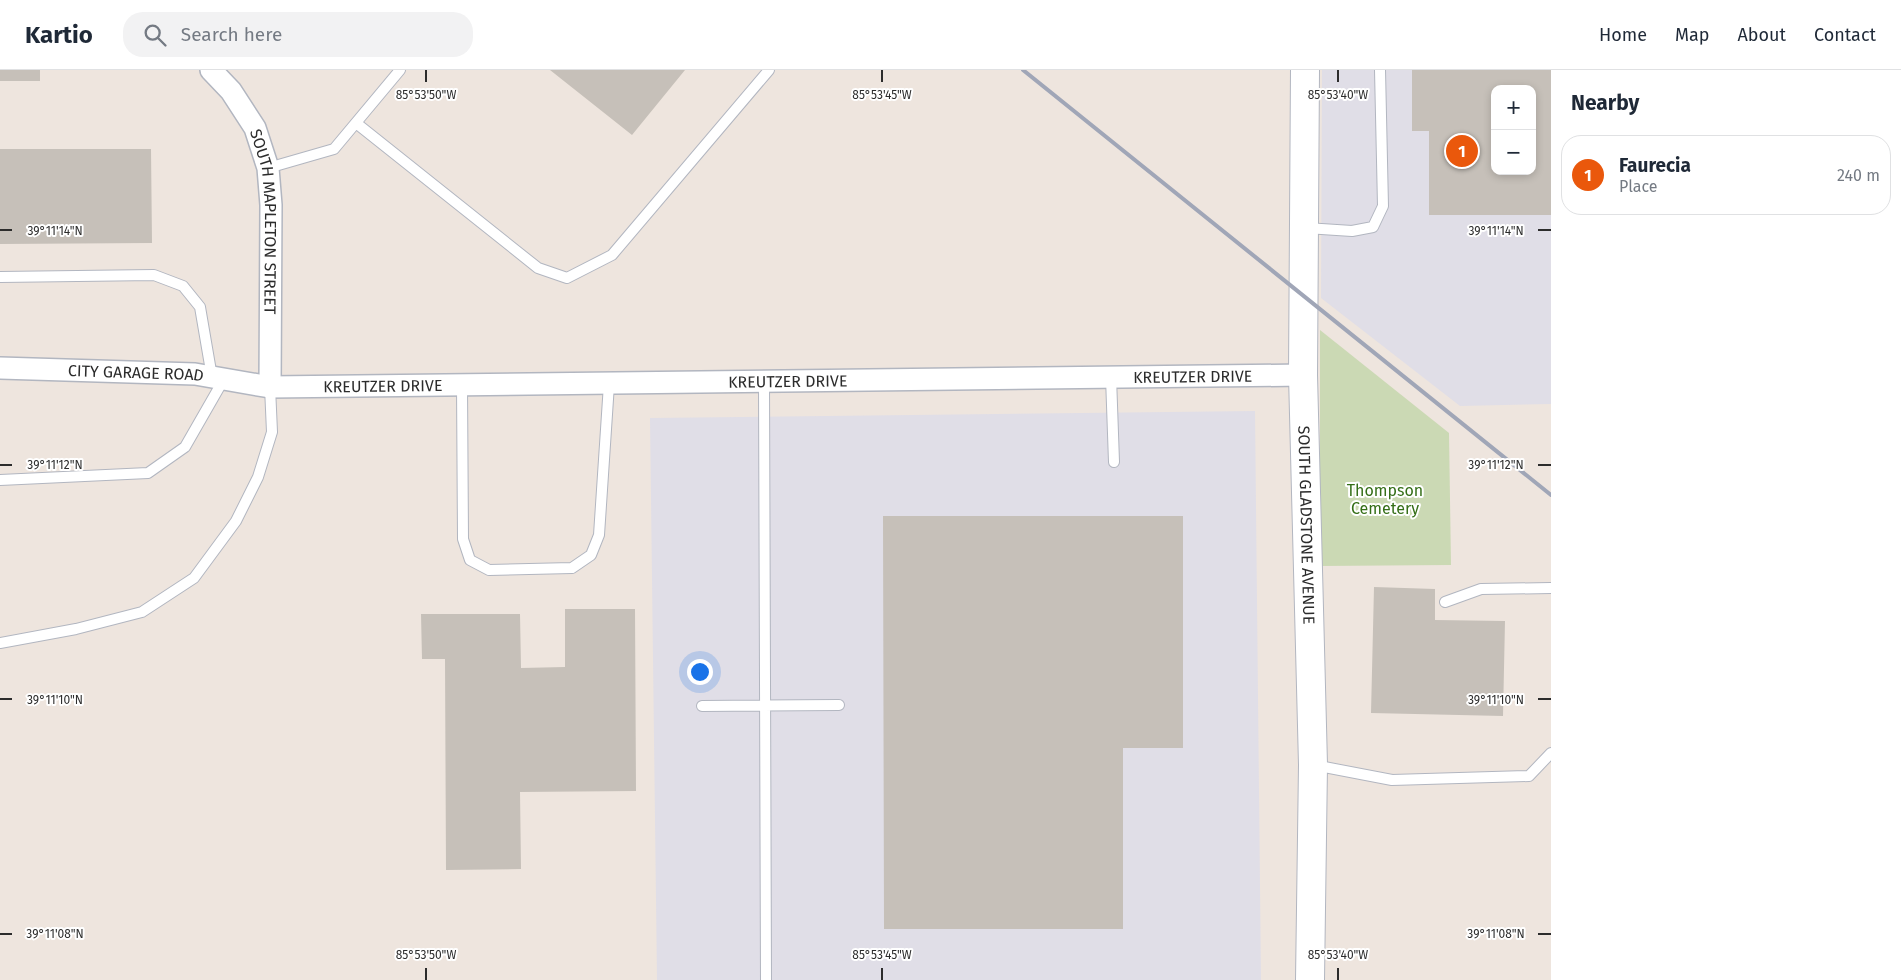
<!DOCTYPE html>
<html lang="en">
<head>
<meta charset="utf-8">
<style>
	body { margin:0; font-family:"Fira Sans",sans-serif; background:#f2f2f3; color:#1f2937 }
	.controls { position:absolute; right:15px; top:15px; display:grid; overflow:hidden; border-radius:10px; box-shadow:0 2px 8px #0003 }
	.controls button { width:45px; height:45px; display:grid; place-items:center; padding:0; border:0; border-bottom:1px solid #e0e1e3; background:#fff; color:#1f2937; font:25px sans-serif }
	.you { position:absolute; left:699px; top:601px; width:18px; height:18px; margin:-12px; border:4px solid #fff; border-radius:50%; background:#1a73e8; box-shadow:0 0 0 8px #1a73e833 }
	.badge { display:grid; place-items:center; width:32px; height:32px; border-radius:50%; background:#ea580c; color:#fff; font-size:16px; font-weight:700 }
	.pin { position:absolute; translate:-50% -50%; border:2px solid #fff; box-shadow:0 1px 5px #0006 }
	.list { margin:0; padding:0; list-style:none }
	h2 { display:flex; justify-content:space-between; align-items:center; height:65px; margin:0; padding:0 20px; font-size:21px }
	h2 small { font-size:16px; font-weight:400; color:#747a83 }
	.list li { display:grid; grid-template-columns:32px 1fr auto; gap:15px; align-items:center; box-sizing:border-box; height:80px; margin:0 10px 10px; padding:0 10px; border:1px solid #e0e1e3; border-radius:20px }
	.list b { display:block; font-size:19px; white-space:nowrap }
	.list p { margin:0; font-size:16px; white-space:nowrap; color:#747a83 }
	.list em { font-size:16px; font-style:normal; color:#747a83 }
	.icon { flex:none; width:28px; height:28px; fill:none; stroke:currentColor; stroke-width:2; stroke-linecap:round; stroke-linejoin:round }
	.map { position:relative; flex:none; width:1551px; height:910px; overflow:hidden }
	header { display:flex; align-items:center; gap:30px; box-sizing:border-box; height:70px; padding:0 25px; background:#fff; border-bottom:1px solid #e0e1e3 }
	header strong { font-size:24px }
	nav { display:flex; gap:28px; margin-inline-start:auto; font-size:18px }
	.search { width:350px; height:45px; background:#f2f2f3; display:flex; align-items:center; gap:12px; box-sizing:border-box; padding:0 18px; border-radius:20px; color:#747a83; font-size:19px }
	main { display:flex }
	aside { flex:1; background:#fff }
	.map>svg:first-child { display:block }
	.industrial { fill:#e0dee7; fill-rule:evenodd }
	.cemetery { fill:#cbd9b4 }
	.building { fill:#c6c0b9; fill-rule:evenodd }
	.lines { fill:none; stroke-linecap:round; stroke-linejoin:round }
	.lane-casing { stroke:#b2b6c0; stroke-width:12 }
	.street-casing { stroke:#b2b6c0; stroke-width:24 }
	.secondary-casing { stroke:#b2b6c0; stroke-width:30 }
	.lane { stroke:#fff; stroke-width:10 }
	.street { stroke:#fff; stroke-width:21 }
	.secondary { stroke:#fff; stroke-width:28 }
	.rail { stroke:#a0a6b7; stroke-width:4 }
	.ticks { fill:none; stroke:#2c2c2c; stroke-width:2 }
	.labels { text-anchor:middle; stroke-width:4; stroke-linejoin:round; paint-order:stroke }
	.street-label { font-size:16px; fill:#2c2c2c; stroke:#fff }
	.park-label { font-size:16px; fill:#346e17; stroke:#fff }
	.ticks-label { font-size:12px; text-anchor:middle; fill:#2c2c2c; stroke:#fff; stroke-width:4; stroke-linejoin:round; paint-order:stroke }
</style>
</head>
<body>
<header>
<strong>Kartio</strong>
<div class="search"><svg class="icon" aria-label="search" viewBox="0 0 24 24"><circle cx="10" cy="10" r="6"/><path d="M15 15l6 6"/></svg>Search here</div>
<nav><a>Home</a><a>Map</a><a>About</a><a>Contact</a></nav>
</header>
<main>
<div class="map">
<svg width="1551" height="910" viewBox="0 0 1551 910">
	<rect width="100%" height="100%" fill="#eee5de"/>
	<path class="industrial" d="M1322,0H1551V334L1460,336L1321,228ZM1495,19H1532V101H1495Z
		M1255,341L1261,910H657L650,348Z"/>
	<path class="cemetery" d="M1320,260L1449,363L1451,495L1320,496Z"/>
	<path class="building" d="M0,0H40V11H0Z
		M550,0H685L632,65Z
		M1412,0H1551V145H1429V61H1412ZM1495,19H1532V101H1495Z
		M0,79H151L152,173L0,174Z
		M883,446H1183V678H1123V859H884Z
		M1374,517L1435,519V550L1505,551L1503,646L1371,643Z
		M565,539H635L636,721L520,722L521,799L446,800L445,589H422L421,544H520L521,598L565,597Z"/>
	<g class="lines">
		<defs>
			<path id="lane" d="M356,53L538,198L567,208L612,185L769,0
				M268,98L334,79L400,0
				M1306,158L1352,161L1373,157L1383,136L1380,0
				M0,207L154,205L183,216L200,237L212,307
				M1111,307L1114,392
				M764,312L766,910
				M462,315L463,469L470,490L489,500L572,498L591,485L599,465L609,314
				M0,410L148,403L185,377L224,309
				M1445,532L1481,519L1551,518
				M0,573L76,559L142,542L194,508L236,451L258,407L272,362L270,317
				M702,636L839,635
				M1314,695L1392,710L1529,706L1551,683"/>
			<g id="street">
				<path id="s1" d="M211,0L231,21L255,58L268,98L271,135L270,317"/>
				<path id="s2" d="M0,298L195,304L270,317L1303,305"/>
			</g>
			<g id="secondary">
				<path id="s3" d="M1305,0L1303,305L1313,695L1310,910"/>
			</g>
		</defs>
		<use href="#lane" class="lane-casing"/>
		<use href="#street" class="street-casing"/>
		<use href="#secondary" class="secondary-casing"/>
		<use href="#lane" class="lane"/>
		<use href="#street" class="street"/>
		<use href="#secondary" class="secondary"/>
		<path class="rail" d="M1023,0L1551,425"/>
	</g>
	<path class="ticks" d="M426,0V12M882,0V12M1338,0V12M0,160H12M1538,160H1551M0,395H12M1538,395H1551M0,629H12M1538,629H1551M0,864H12M1538,864H1551M426,898V910M882,898V910M1338,898V910"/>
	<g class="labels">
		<g class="street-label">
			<text dy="6" stroke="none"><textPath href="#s1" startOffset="168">SOUTH MAPLETON STREET</textPath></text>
			<text dy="6" stroke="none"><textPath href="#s2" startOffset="136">CITY GARAGE ROAD</textPath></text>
			<text dy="6" stroke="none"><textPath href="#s2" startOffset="1194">KREUTZER DRIVE</textPath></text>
			<text dy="6" stroke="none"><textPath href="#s2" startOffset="789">KREUTZER DRIVE</textPath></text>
			<text dy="6" stroke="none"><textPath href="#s2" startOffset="384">KREUTZER DRIVE</textPath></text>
			<text dy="6" stroke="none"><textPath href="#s3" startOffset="455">SOUTH GLADSTONE AVENUE</textPath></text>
		</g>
		<g class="park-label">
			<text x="1385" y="426">Thompson<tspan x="1385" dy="18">Cemetery</tspan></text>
		</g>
	</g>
	<g class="ticks-label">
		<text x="426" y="29">85°53'50"W</text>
		<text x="882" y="29">85°53'45"W</text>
		<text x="1338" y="29">85°53'40"W</text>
		<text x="55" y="165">39°11'14"N</text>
		<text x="1496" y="165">39°11'14"N</text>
		<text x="55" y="399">39°11'12"N</text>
		<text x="1496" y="399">39°11'12"N</text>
		<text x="55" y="634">39°11'10"N</text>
		<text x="1496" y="634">39°11'10"N</text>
		<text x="55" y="868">39°11'08"N</text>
		<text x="1496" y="868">39°11'08"N</text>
		<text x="426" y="889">85°53'50"W</text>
		<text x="882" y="889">85°53'45"W</text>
		<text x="1338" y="889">85°53'40"W</text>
	</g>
</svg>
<div class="controls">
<button>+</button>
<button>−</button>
</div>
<div class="you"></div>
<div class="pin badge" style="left:1462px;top:81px">1</div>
</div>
<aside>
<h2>Nearby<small></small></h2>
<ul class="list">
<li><span class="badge">1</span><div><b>Faurecia</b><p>Place</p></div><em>240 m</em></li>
</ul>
</aside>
</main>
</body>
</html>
